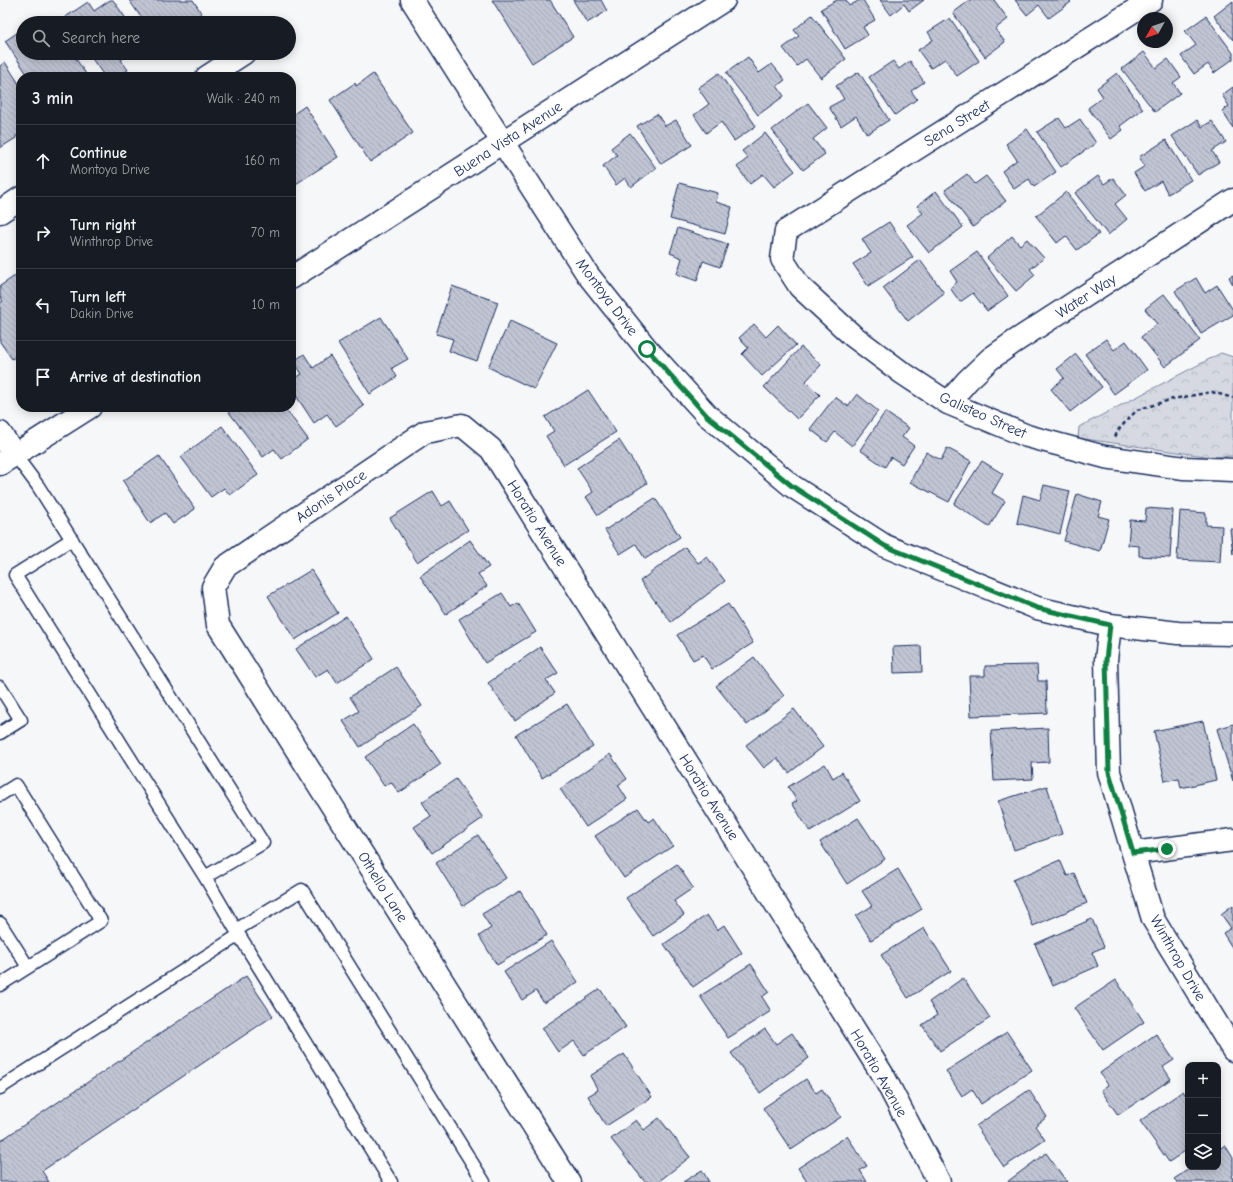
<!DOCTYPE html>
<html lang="en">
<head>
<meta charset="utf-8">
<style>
	body { margin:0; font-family:"Comic Neue",sans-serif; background:#242831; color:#f1f3f6 }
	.controls { position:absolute; right:12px; bottom:12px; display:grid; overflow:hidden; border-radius:8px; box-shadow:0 2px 10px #0003 }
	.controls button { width:36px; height:36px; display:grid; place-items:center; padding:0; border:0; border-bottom:1px solid #363941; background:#171b24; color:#f1f3f6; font:20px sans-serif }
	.compass { position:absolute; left:1137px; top:12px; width:36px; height:36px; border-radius:50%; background:#171b24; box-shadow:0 2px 10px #0003; rotate:230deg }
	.stop { position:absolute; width:12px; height:12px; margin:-9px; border:3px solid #0b8043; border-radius:50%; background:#fff }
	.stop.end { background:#0b8043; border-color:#fff; box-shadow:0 1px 4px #0008 }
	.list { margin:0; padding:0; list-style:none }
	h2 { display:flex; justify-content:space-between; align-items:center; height:52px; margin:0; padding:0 16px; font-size:17px }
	h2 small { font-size:13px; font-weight:400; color:#9ea1a6 }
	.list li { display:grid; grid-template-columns:26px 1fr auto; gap:12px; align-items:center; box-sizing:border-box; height:72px; padding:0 16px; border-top:1px solid #363941 }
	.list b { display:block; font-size:15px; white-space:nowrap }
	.list p { margin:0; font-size:13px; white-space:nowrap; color:#9ea1a6 }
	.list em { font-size:13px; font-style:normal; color:#9ea1a6 }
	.icon { flex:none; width:22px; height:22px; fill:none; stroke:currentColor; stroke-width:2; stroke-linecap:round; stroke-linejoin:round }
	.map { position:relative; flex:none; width:1233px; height:1182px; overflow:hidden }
	.search { position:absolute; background:#171b24; box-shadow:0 2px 10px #0003; left:16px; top:16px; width:280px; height:44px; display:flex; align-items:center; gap:10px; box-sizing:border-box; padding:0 14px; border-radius:22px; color:#9ea1a6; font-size:15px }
	.panel { position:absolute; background:#171b24; box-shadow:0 2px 10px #0003; left:16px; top:72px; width:280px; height:340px; border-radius:16px }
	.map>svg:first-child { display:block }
	.forest { fill:url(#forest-crowns); stroke:#7884a0 }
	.building { fill:url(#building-back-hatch); stroke:#1b2f5e }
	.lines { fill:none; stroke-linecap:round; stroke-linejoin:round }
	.lane-casing { stroke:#1b2f5e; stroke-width:15 }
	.street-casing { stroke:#1b2f5e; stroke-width:25 }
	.secondary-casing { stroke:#1b2f5e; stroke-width:25 }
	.path { stroke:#1b2f5e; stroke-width:2.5; stroke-dasharray:4 3; stroke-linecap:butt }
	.lane { stroke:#fff; stroke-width:12 }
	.street { stroke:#fff; stroke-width:22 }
	.secondary { stroke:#fff; stroke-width:22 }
	.route { stroke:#0b8043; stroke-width:5 }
	.labels { text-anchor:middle; stroke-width:3.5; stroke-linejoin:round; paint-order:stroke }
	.street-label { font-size:15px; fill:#1b2f5e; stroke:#fff }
</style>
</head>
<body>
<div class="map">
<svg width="1233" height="1182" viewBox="0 0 1233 1182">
	<defs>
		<pattern id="forest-crowns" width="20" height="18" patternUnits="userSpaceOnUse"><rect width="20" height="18" fill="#d6d9e2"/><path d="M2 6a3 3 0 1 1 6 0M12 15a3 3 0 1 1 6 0" fill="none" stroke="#b7bbc4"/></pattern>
		<pattern id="building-back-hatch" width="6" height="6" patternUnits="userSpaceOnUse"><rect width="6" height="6" fill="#c0c4d3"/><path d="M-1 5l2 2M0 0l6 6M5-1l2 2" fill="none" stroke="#a4a9b8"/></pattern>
	</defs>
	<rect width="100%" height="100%" fill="#f6f7f9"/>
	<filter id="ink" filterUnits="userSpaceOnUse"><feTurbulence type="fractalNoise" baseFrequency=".025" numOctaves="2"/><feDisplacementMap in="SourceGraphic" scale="8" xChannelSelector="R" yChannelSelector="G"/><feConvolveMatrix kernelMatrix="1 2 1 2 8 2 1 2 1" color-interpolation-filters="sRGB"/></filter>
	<g filter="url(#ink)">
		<path class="forest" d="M1221,353L1233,357V456L1212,457L1078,438L1079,427Z"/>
		<path class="building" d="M110,0H113L129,23H68L64,18L88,2L94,11Z
			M129,0H193L202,14L189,23H145Z
			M492,0H550L573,37L532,63Z
			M573,0H601L607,11L587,23Z
			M837,0H846L849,6L860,0H863L875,20L863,27L868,35L845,49L821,9Z
			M880,0H924L909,11L904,4L891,15Z
			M970,0H994L1008,19L995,29L1005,42L985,57L953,13Z
			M1015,0H1069L1071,2L1049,18L1039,5L1027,15Z
			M1233,1V40L1214,16Z
			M812,15L846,59L821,78L806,59L797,66L783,48L799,36L794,30Z
			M1206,16L1233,53V59L1214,73L1208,64L1194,74L1181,56L1196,45L1185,31Z
			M950,18L979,61L957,76L945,59L931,68L918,50L933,40L928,32Z
			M23,29V53H72L88,77H29L5,41Z
			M1144,52L1156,68L1168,59L1181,77L1173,83L1180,93L1155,112L1122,69Z
			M88,53H131L121,60L128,70L117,77H105Z
			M748,57L759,73L772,64L785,80L777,86L784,96L758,115L726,73Z
			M893,61L899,69L910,61L924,82L911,91L917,99L895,115L869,77Z
			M5,62L21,87V133L16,136V138L0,148V66Z
			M859,72L889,120L867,134L856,116L841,126L829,107L844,99L836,86Z
			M719,73L756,126L734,141L721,122L706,133L694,115L709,104L698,88Z
			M1117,73L1143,109L1120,126L1123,130L1111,139L1088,108L1103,97L1097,88Z
			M373,74L413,133L370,162L330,100L355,83L356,86Z
			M1233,87V128L1222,111L1229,106L1222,95Z
			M808,103L827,128L813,139L825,154L803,170L772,130Z
			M305,106L338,157L291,187V116Z
			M657,114L665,126L676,120L692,145L661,164L637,126Z
			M1059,118L1066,128L1080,119L1096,143L1061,167L1037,132Z
			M1197,120L1202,127L1212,121L1226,142L1212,151L1219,162L1198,175L1172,136Z
			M1027,129L1056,172L1034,187L1029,179L1014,189L1002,171L1017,160L1006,144Z
			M630,133L656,168L631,187L625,178L616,185L603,166L617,155L611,148Z
			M765,133L795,171L774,187L763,174L750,184L737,167L748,158L742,151Z
			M1166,140L1191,180L1168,194L1161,181L1145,191L1134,173L1145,166L1139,157Z
			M967,174L975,184L986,176L1006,201L973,227L945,190Z
			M1098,176L1104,184L1113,178L1126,195L1115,204L1127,219L1108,235L1075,193Z
			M679,183L718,193L716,202L732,207L725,234L670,219Z
			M936,191L963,227L929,253L907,225L923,213L917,206Z
			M1066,192L1099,234L1077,250L1066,236L1057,243L1036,216Z
			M889,222L913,257L868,286L853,264L871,253L862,239Z
			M678,228L728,244L720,267L703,261L697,281L677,274L682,258L670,253Z
			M1012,236L1020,245L1027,239L1044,258L1030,269L1035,275L1016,291L987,258Z
			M977,252L1008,296L987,311L973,293L960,302L950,288L957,282L950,271Z
			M920,260L944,293L908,321L883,288Z
			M1233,275V285L1229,277Z
			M15,276L21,284V353L12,359L0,342V303L3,301L0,297V286Z
			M1196,278L1205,293L1217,285L1233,310V315L1201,334L1175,291Z
			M452,286L498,302L477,361L449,351L453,339L436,334Z
			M1164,294L1200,340L1165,367L1141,337L1157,324L1145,309Z
			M381,317L408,359L392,368L397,377L370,394L338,343Z
			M510,321L557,343L534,389L488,367Z
			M754,324L766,337L778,325L796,345L762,376L742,354L748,348L739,338Z
			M1106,339L1114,350L1126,341L1147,370L1114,394L1085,354Z
			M801,347L821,365L806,381L820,395L797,419L764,387Z
			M304,354L313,368L330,356L364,406L336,426L327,414L314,423L291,388V381L302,374L294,361Z
			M1076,354L1102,387L1070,412L1051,389L1064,378L1057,369Z
			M588,390L616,432L564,465L546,436L554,431L545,417Z
			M857,394L878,411L852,446L835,432L827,442L810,429L835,397L848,406Z
			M225,407H284L308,439L282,459L274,449L263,457Z
			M885,412L909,428L902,437L914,446L902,464L891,457L885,467L860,450Z
			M222,426L258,475L230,495L224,488L211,497L181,457Z
			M619,440L647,483L598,515L586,497L593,492L577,468Z
			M947,448L971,461L949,502L910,482L926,452L941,460Z
			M159,456L195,509L173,524L165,513L150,523L123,481Z
			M982,461L1003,474L992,493L1005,501L989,527L954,504Z
			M1044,485L1070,491L1060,534L1017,523L1023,495L1040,500Z
			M433,491L442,506L450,501L468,530L417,562L390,518Z
			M1077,494L1102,502L1098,516L1109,519L1100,551L1064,541Z
			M655,498L680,537L645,559L636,544L620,554L605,530Z
			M1146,508L1173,510L1170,558L1139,556V546L1128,545L1130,520L1145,521Z
			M1180,511L1206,513V525L1222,526L1220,562L1177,560Z
			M1230,529H1233V554Z
			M470,540L489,567L478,574L487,586L446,614L420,576Z
			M685,547L698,563L707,557L725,581L671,622L640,581Z
			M311,570L338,613L295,640L268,596Z
			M502,593L511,607L518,603L536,632L485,663L459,619Z
			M728,604L753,643L712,669L703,655L693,660L677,635Z
			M346,616L374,659L337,683L328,669L315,677L296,649Z
			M921,646L922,672L894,673L893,647Z
			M540,647L558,673L546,680L555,693L515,721L488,683Z
			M754,657L784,696L747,725L716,686Z
			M1037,665L1038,681H1046L1047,713L971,716L969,676H985V666Z
			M396,667L422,706L360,747L343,721L359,711L350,697Z
			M567,704L593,747L542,778L516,735Z
			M794,709L823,747L789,773L777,758L764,768L746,745Z
			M1203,721L1216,780L1181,788L1179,778L1165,781L1154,731Z
			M413,724L441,764L399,793L391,782L384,786L365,757Z
			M1233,724V781L1217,729Z
			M1048,728L1049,762L1032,763L1033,779L994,781L991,731Z
			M610,754L627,779L618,785L627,799L586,827L560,789Z
			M825,764L833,778L842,772L860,801L810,832L792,803L797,801L788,787Z
			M456,779L483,818L432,853L414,827L431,816L422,802Z
			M1047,786L1062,834L1014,850L998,801Z
			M638,808L648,822L654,818L673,846L624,878L595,836Z
			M858,818L885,859L847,884L820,842Z
			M478,835L506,878L463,906L436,863Z
			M1060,860L1067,876L1074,873L1087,903L1033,926L1013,880Z
			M677,864L693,888L674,901L684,915L653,936L626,898Z
			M898,869L922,909L871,940L856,916L872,906L862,891Z
			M520,891L547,935L497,965L479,936L491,928L482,914Z
			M1233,905V949L1223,933L1231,928L1221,914Z
			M707,915L717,930L724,925L742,953L693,987L664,944Z
			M1092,919L1104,947L1092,952L1098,966L1053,986L1035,944Z
			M924,928L951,971L908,998L881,955Z
			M551,941L578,982L544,1003L536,991L522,1000L504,972Z
			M751,964L769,992L762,997L771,1011L728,1038L700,996Z
			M246,976L273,1016L42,1171L49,1182H0V1141Z
			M963,978L990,1018L940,1051L922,1025L937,1015L929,1002Z
			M1116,980L1144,1022L1103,1050L1074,1008Z
			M600,989L626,1027L584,1055L574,1041L558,1052L542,1028Z
			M765,1029L776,1044L792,1033L809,1058L760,1093L731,1053Z
			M1007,1032L1032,1070L981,1104L972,1089L962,1096L946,1071Z
			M1156,1034L1174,1060L1163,1067L1171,1079L1118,1115L1101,1090L1108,1085L1100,1073Z
			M624,1054L652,1097L606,1126L588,1096L598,1090L590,1076Z
			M806,1079L816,1093L822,1089L841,1117L791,1150L763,1108Z
			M1029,1090L1047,1117L1035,1126L1045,1140L1004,1167L976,1126Z
			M1183,1091L1188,1098V1149L1169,1162L1140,1121Z
			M659,1118L690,1157L658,1182H645L611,1139L636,1120L644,1130Z
			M847,1136L867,1166L860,1170L867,1182H807L798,1168Z
			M1225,1145L1233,1158V1175L1232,1176L1233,1182H1177L1174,1179L1192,1167H1218V1150Z
			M1046,1153L1067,1182H1007Z
			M702,1170L709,1182H683Z"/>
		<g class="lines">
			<defs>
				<path id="lane" d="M15,455L38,486L263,843L205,877L15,575L72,539
					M0,687L21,720L0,733
					M0,795L16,785L101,921L0,985
					M205,877L236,930
					M0,923L28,967
					M0,1088L239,935
					M391,1182L236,930L302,890L484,1182"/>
				<path id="street" d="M1151,0L786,231L782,259L800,287L853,336L901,372L948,403L1027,436L1105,457L1184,468L1233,470
					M207,77L244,53
					M0,212L21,198
					M291,278L724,0
					M948,403L967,381L990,359L1014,342L1233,200
					M0,433L15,455
					M0,464L90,407
					M1110,625L1106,660L1109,772L1133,853L1153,919L1233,1050
					M1133,853L1233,840
					M569,1182L218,625L213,587L225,567L425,432L462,425L491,449L884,1077L939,1182"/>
				<path id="secondary" d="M412,0L503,143L588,275L647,349L707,415L792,486L885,546L1037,608L1110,625L1178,633L1233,634"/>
			</defs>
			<use href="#lane" class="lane-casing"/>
			<use href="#street" class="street-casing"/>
			<use href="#secondary" class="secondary-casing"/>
			<path class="path" d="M1115,437L1119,429L1137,410L1173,399L1212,392L1233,398"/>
			<use href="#lane" class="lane"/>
			<use href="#street" class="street"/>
			<use href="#secondary" class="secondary"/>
		</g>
	</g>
	<g class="lines" filter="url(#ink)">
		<path class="route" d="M647,349L707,416L792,486L885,546L1037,608L1110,625L1106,660L1109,772L1133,853L1167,849"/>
	</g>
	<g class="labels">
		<g class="street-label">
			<text transform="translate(957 123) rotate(-32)" y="5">Sena Street</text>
			<text transform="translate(508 139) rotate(-33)" y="5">Buena Vista Avenue</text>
			<text transform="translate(1086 296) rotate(-33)" y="5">Water Way</text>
			<text transform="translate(607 297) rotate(53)" y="5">Montoya Drive</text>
			<text transform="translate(983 415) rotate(24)" y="5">Galisteo Street</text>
			<text transform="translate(331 496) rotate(-34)" y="5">Adonis Place</text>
			<text transform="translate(537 523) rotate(58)" y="5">Horatio Avenue</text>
			<text transform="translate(709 797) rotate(58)" y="5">Horatio Avenue</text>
			<text transform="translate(383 887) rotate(58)" y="5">Othello Lane</text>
			<text transform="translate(1178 958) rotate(60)" y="5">Winthrop Drive</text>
			<text transform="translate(879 1073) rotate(60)" y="5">Horatio Avenue</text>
		</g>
	</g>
</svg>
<div class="controls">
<button>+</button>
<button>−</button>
<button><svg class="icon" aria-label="layers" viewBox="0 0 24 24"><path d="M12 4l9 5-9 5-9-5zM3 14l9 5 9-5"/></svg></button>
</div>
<svg class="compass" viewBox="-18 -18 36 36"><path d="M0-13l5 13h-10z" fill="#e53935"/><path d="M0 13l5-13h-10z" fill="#9ea1a6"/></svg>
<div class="stop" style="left:647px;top:349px"></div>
<div class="stop end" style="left:1167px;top:849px"></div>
<div class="search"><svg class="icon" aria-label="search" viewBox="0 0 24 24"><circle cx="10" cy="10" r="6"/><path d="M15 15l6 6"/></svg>Search here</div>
<section class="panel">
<h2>3 min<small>Walk · 240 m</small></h2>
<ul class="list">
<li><svg class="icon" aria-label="ahead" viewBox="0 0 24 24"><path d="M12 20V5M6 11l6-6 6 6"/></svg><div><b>Continue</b><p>Montoya Drive</p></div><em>160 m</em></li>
<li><svg class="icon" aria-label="right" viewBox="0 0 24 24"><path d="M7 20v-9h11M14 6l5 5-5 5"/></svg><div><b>Turn right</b><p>Winthrop Drive</p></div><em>70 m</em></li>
<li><svg class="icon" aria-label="left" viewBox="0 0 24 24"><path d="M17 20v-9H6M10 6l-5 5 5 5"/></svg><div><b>Turn left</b><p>Dakin Drive</p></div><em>10 m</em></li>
<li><svg class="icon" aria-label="arrive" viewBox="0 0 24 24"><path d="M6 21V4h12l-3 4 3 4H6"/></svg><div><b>Arrive at destination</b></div></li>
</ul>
</section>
</div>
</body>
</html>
